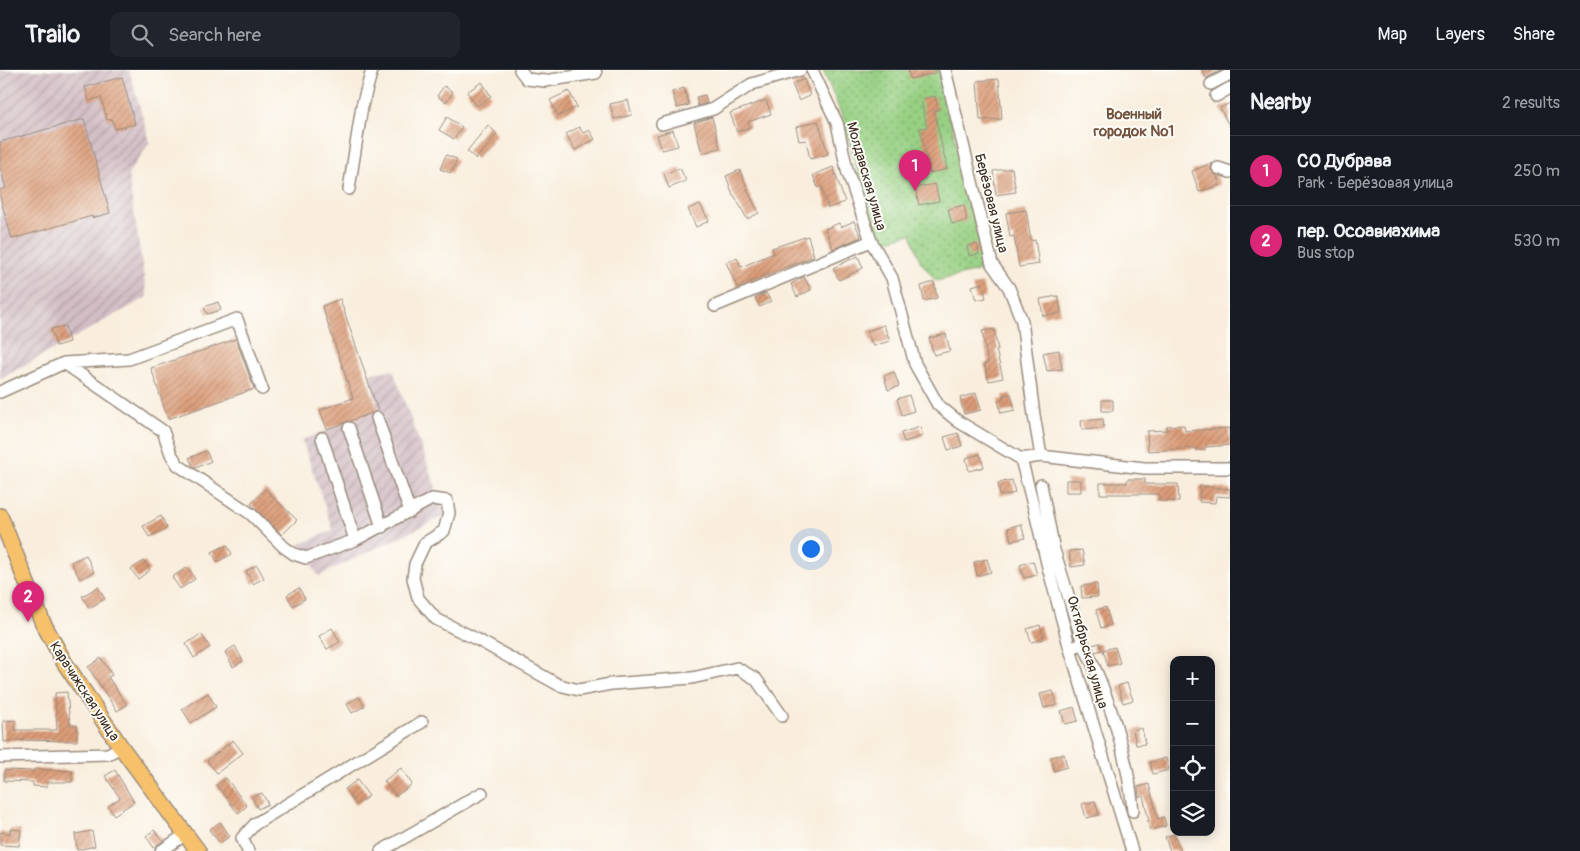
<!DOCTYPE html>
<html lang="en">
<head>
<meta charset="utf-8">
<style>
	body { margin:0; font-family:Pangolin,sans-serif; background:#20242c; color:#f1f3f6 }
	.controls { position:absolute; right:15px; bottom:15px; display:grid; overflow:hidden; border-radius:10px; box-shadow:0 2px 12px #0003 }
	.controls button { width:45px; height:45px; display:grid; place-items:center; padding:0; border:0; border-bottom:1px solid #363941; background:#171b24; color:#f1f3f6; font:25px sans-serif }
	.you { position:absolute; left:810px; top:478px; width:18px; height:18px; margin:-12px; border:4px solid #fff; border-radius:50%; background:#1a73e8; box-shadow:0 0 0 8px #1a73e833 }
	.badge { display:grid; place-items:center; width:32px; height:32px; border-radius:50%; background:#db2777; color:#fff; font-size:16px; font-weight:700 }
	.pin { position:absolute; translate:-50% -41px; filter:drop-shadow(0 1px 2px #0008) }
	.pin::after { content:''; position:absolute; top:26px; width:18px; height:15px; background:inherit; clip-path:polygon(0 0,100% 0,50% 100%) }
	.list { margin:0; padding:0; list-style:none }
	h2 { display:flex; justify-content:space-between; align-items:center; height:65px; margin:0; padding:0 20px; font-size:21px }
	h2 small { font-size:16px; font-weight:400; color:#9ea1a6 }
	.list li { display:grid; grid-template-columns:32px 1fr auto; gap:15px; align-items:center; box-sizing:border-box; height:70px; padding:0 20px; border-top:1px solid #363941 }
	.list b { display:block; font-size:19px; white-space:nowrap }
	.list p { margin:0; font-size:16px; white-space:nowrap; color:#9ea1a6 }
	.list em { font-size:16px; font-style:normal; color:#9ea1a6 }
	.icon { flex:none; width:28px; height:28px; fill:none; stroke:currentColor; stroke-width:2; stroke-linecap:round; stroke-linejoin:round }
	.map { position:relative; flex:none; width:1230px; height:781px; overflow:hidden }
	header { display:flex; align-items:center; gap:30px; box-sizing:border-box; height:70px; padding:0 25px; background:#171b24; border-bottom:1px solid #363941 }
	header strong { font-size:24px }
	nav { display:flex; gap:28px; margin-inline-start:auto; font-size:18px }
	.search { width:350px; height:45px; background:#20242c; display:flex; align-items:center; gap:12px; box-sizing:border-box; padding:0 18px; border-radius:10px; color:#9ea1a6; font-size:19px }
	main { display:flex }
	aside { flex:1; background:#171b24 }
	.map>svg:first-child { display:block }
	.industrial { fill:url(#industrial-furrows) }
	.garden { fill:url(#garden-dots); stroke:#697d50 }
	.building { fill:url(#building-hatch) }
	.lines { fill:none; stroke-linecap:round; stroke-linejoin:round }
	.minor-casing { stroke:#9a8c7e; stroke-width:14 }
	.major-casing { stroke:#9a8c7e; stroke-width:18 }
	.minor { stroke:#fff; stroke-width:11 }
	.major { stroke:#f6c16b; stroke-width:15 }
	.labels { text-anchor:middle; stroke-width:4; stroke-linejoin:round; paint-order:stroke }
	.street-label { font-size:14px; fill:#3b2a1e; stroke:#fdfcf7 }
	.neighbourhood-label { font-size:15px; font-weight:bold; fill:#73523e; stroke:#fdfcf7 }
</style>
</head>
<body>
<header>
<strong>Trailo</strong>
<div class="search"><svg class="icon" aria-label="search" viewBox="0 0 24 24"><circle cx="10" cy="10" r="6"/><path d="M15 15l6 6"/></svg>Search here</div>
<nav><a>Map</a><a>Layers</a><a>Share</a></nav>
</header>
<main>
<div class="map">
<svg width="1230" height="781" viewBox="0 0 1230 781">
	<defs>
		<pattern id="industrial-furrows" width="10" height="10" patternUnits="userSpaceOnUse" patternTransform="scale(1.25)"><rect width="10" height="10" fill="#d2bdc5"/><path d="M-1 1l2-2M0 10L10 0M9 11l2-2" fill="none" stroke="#ac9a9f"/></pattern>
		<pattern id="garden-dots" width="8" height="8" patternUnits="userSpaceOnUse" patternTransform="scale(1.25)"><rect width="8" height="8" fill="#97d083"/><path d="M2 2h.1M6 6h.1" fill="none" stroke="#7ca96b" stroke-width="1.8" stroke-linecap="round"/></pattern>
		<pattern id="building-hatch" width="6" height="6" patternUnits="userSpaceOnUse" patternTransform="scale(1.25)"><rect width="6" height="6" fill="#dc9d79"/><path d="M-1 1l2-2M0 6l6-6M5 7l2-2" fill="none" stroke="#b48063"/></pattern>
	</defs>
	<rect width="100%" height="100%" fill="#fdfcf7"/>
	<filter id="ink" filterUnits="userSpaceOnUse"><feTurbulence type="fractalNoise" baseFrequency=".02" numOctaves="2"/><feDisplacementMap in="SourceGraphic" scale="10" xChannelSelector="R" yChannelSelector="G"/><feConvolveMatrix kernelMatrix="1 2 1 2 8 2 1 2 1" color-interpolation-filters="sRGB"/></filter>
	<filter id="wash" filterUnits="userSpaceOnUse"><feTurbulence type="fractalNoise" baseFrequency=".0096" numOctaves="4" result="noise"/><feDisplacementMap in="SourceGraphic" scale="20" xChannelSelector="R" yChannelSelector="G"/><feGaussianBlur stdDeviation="1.12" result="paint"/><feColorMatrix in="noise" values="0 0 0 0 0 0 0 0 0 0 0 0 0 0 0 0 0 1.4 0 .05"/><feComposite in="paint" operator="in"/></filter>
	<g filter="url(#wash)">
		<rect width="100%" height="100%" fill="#f9eede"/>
		<path class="industrial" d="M0,0H129L150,72L128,104L147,227L0,309Z
			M393,300L446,445L318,506L300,474L333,460L302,370L378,341L370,303Z"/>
		<path class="garden" d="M823,0H939L986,199L936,211L920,191L911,164L876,173L844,51Z"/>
		<g id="blocks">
			<path class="building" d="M908,0H936V3L910,9Z
				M1202,0H1222L1206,8Z
				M122,7L135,54L115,59L112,49L107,50L101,27L89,31L85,17Z
				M804,9L810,26L799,31L792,14Z
				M999,9L1002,49L980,50L977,11Z
				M482,12L491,26L477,36L467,22Z
				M444,16L453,22L446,32L437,26Z
				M684,18L689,35L677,38L672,22Z
				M569,21L577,37L558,46L550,30Z
				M705,25L707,33L698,36L696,27Z
				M935,26L938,40H934L947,99L930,103L920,58L927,57L921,29Z
				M628,30L632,45L614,49L610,34Z
				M766,30L771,44L748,52L750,57L737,62L730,43Z
				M1230,33V57L1220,38Z
				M447,47L462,57L454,69L439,60Z
				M712,47L720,78L702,83L694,53Z
				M84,49L110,143L92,148V146L12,169L0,127V120L6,118L0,98V72Z
				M818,51L828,84L810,89L806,70L799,71L796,57Z
				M488,55L497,64L476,89L467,81Z
				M579,57L583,63L589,60L595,69L575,80L566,64Z
				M673,60L678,76L662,80L657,65Z
				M446,85L457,89L451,103L440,99Z
				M1212,93L1211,100L1217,106L1220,115L1199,122L1192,101Z
				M833,97L845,132L828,138L821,116L818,118L813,105Z
				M680,98L686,111L669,118L664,104Z
				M1012,98L1016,122L996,125L993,101Z
				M740,100L748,120H747L759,143L747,149L734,125H733L726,106Z
				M935,114L939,131L919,135L915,118Z
				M700,134L709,151L696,157L688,139Z
				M964,135L967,151L952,154L948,139Z
				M1026,140L1031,171L1035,170L1039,194L1019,197L1014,166L1010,167L1006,143Z
				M854,151L861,167L833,179L825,159L839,153L841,157Z
				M808,166L814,186L737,217L726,192L737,188L741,197L774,183L772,178Z
				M977,174L979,184L969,186L967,176Z
				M858,186L863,198L839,210L833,198Z
				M804,207L811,220L797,227L791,214Z
				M934,212L937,228L924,231L921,216Z
				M982,213L986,228L976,230L972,216Z
				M766,223L771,231L760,237L755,228Z
				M1058,226L1061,243L1043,246L1040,229Z
				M340,229L378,341L327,359L320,340L353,328L322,236Z
				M218,232L221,240L207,244L204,237Z
				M884,255L890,271L873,276L867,261Z
				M65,256L69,272L56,276L51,259Z
				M994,259L998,280H996L1003,308L989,311L984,294L988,293L982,261Z
				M946,264L950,281L934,285L929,268Z
				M236,269L254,319L168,349L151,298Z
				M1059,280L1062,299L1047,301L1043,283Z
				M894,302L899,316L888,320L884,306Z
				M976,323L981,340L964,344L960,328Z
				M1011,324L1015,340L1001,343L998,330L1003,329V325Z
				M909,325L914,341L902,345L897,329Z
				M1102,330H1113V341H1102Z
				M1103,349L1104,358L1082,360L1081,351Z
				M1184,355L1185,361L1229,358L1230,375L1205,377V380H1196V378L1148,381L1147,361L1167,360L1166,356Z
				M920,357L923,366L904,372L901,363Z
				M958,363L962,376L948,380L944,367Z
				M206,381L211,391L196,398L193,396L189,388Z
				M980,384L984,397L969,401L966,388Z
				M1127,409H1145V414H1178L1179,431H1159V424H1100V413H1127Z
				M1012,410L1015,423L1000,426L998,413Z
				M1066,410H1081V422H1066Z
				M1200,416L1230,419V427L1216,426L1215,433L1199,432Z
				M265,419L297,450L282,465L251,434Z
				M161,446L167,458L149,467L143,456Z
				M1021,454L1025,468L1011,471L1008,458Z
				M227,475L232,484L217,492L212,482Z
				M1082,480L1085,495L1071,497L1069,481Z
				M86,485L94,502L80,509L71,492Z
				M987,489L991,502L977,506L974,492Z
				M144,491L150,500L138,509L131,499Z
				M1033,491L1037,505L1024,508L1020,495Z
				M257,495L264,508L253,514L246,501Z
				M188,497L195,509L180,519L172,507Z
				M1097,514L1098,527L1082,528L1081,516Z
				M98,517L105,529L89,538L82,526Z
				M299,518L305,529L293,536L287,525Z
				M1106,537L1111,555L1101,558L1096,540Z
				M1040,555L1044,569L1031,572L1027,559Z
				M332,558L340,572L327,579L319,566Z
				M201,564L210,577L194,588L186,574Z
				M1100,573L1102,580L1095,582L1092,575Z
				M235,576L243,591L233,597L225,582Z
				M1115,577L1120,593L1108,596L1103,580Z
				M101,588L112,605L108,607L127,635L117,641L88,597Z
				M1127,613L1133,630L1123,633L1118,616Z
				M1053,621L1057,635L1044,638L1040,624Z
				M67,622L70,655H77V671L15,670L4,672L3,651L15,650V660H57L55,623Z
				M208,623L216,637L191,653L182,639Z
				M359,627L365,636L352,643L347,634Z
				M1074,637L1078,651L1065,654L1061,641Z
				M1142,658L1145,674L1136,675L1133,660Z
				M233,670L243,683L217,703L207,691Z
				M1064,684L1067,697L1054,701L1051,687Z
				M1166,688L1169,700L1153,704L1150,692Z
				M401,698L412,714L396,726L384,711Z
				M34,699L72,701V712H47V717L33,716V712L4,711V700L34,701Z
				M115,700L134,732L114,745L108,736L120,728L105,706Z
				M226,708L247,736L238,743L216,715Z
				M357,710L369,726L356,735L345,719Z
				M1149,714L1158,749L1164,747L1166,756L1150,760L1147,751H1149L1143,726L1139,727L1138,717Z
				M262,723L268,734L258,739L252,727Z
				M1095,731L1099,745L1086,748L1082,734Z
				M220,752L230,766L220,773L209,760Z
				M10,759L21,760L19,776L0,775V762L10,764Z
				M154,760L163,771L154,778L146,766Z
				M92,761L95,776L77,780L75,764Z
				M1174,764L1181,781H1170L1165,767Z"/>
		</g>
	</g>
	<g filter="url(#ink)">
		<use href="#blocks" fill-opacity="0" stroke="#9a8c7e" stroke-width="1"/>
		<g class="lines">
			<defs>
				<path id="minor" d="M520,0L527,9L545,11L596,3
					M812,0L837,53L847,100L871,171L892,208L915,294L938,335L959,352L1021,389L1041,386L1144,398H1230
					M945,0L992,194L1009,218L1022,251L1034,345L1041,386
					M1211,14L1230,4
					M1216,26L1230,18
					M662,54L713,39L752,14L800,0
					M1218,98L1230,102
					M349,119L362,36L372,0
					M715,236L871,171
					M64,293L163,361L171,384L178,395L251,444L284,477L294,484L306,488L355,470L432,429L447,431L449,443L444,461L425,473L415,494L413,508L418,528L436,549L478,570L559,615L579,620L611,614L692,608L737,598L756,609L782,646
					M0,322L64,293L129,289L237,249L262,319
					M377,348L410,442
					M349,358L382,457
					M322,368L355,470
					M1021,389L1034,438L1048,497L1070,579L1132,781
					M1041,415L1054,480L1083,573
					M1070,579L1083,573C1108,623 1128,685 1133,741
					M0,687L108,684L121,677
					M161,781L186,764
					M248,781L242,768L255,754L422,652
					M381,781L482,723"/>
				<path id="major" d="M0,446L42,551L64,592L121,677L198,781"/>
			</defs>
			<use href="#minor" class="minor-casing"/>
			<use href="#major" class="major-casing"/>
			<use href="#minor" class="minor"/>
			<use href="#major" class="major"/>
		</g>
	</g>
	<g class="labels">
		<g class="street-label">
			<text transform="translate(867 106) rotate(74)" y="5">Молдавская улица</text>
			<text transform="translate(992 133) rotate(76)" y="5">Берёзовая улица</text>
			<text transform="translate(1088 582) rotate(74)" y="5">Октябрьская улица</text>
			<text transform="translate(85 621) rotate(57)" y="5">Карачижская улица</text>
		</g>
		<g class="neighbourhood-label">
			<text x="1134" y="49">Военный<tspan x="1134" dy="17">городок №1</tspan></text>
		</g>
	</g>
</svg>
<div class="controls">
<button>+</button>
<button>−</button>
<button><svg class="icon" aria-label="locate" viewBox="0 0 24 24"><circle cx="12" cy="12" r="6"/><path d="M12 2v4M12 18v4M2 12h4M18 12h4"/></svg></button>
<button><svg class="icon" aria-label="layers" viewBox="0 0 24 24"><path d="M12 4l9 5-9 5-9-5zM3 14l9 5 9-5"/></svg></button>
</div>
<div class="you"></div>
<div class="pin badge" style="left:915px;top:121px">1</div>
<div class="pin badge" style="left:28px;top:552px">2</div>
</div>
<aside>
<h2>Nearby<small>2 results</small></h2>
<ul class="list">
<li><span class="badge">1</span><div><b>СО Дубрава</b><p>Park · Берёзовая улица</p></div><em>250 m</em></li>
<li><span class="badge">2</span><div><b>пер. Осоавиахима</b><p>Bus stop</p></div><em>530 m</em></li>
</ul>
</aside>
</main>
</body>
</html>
